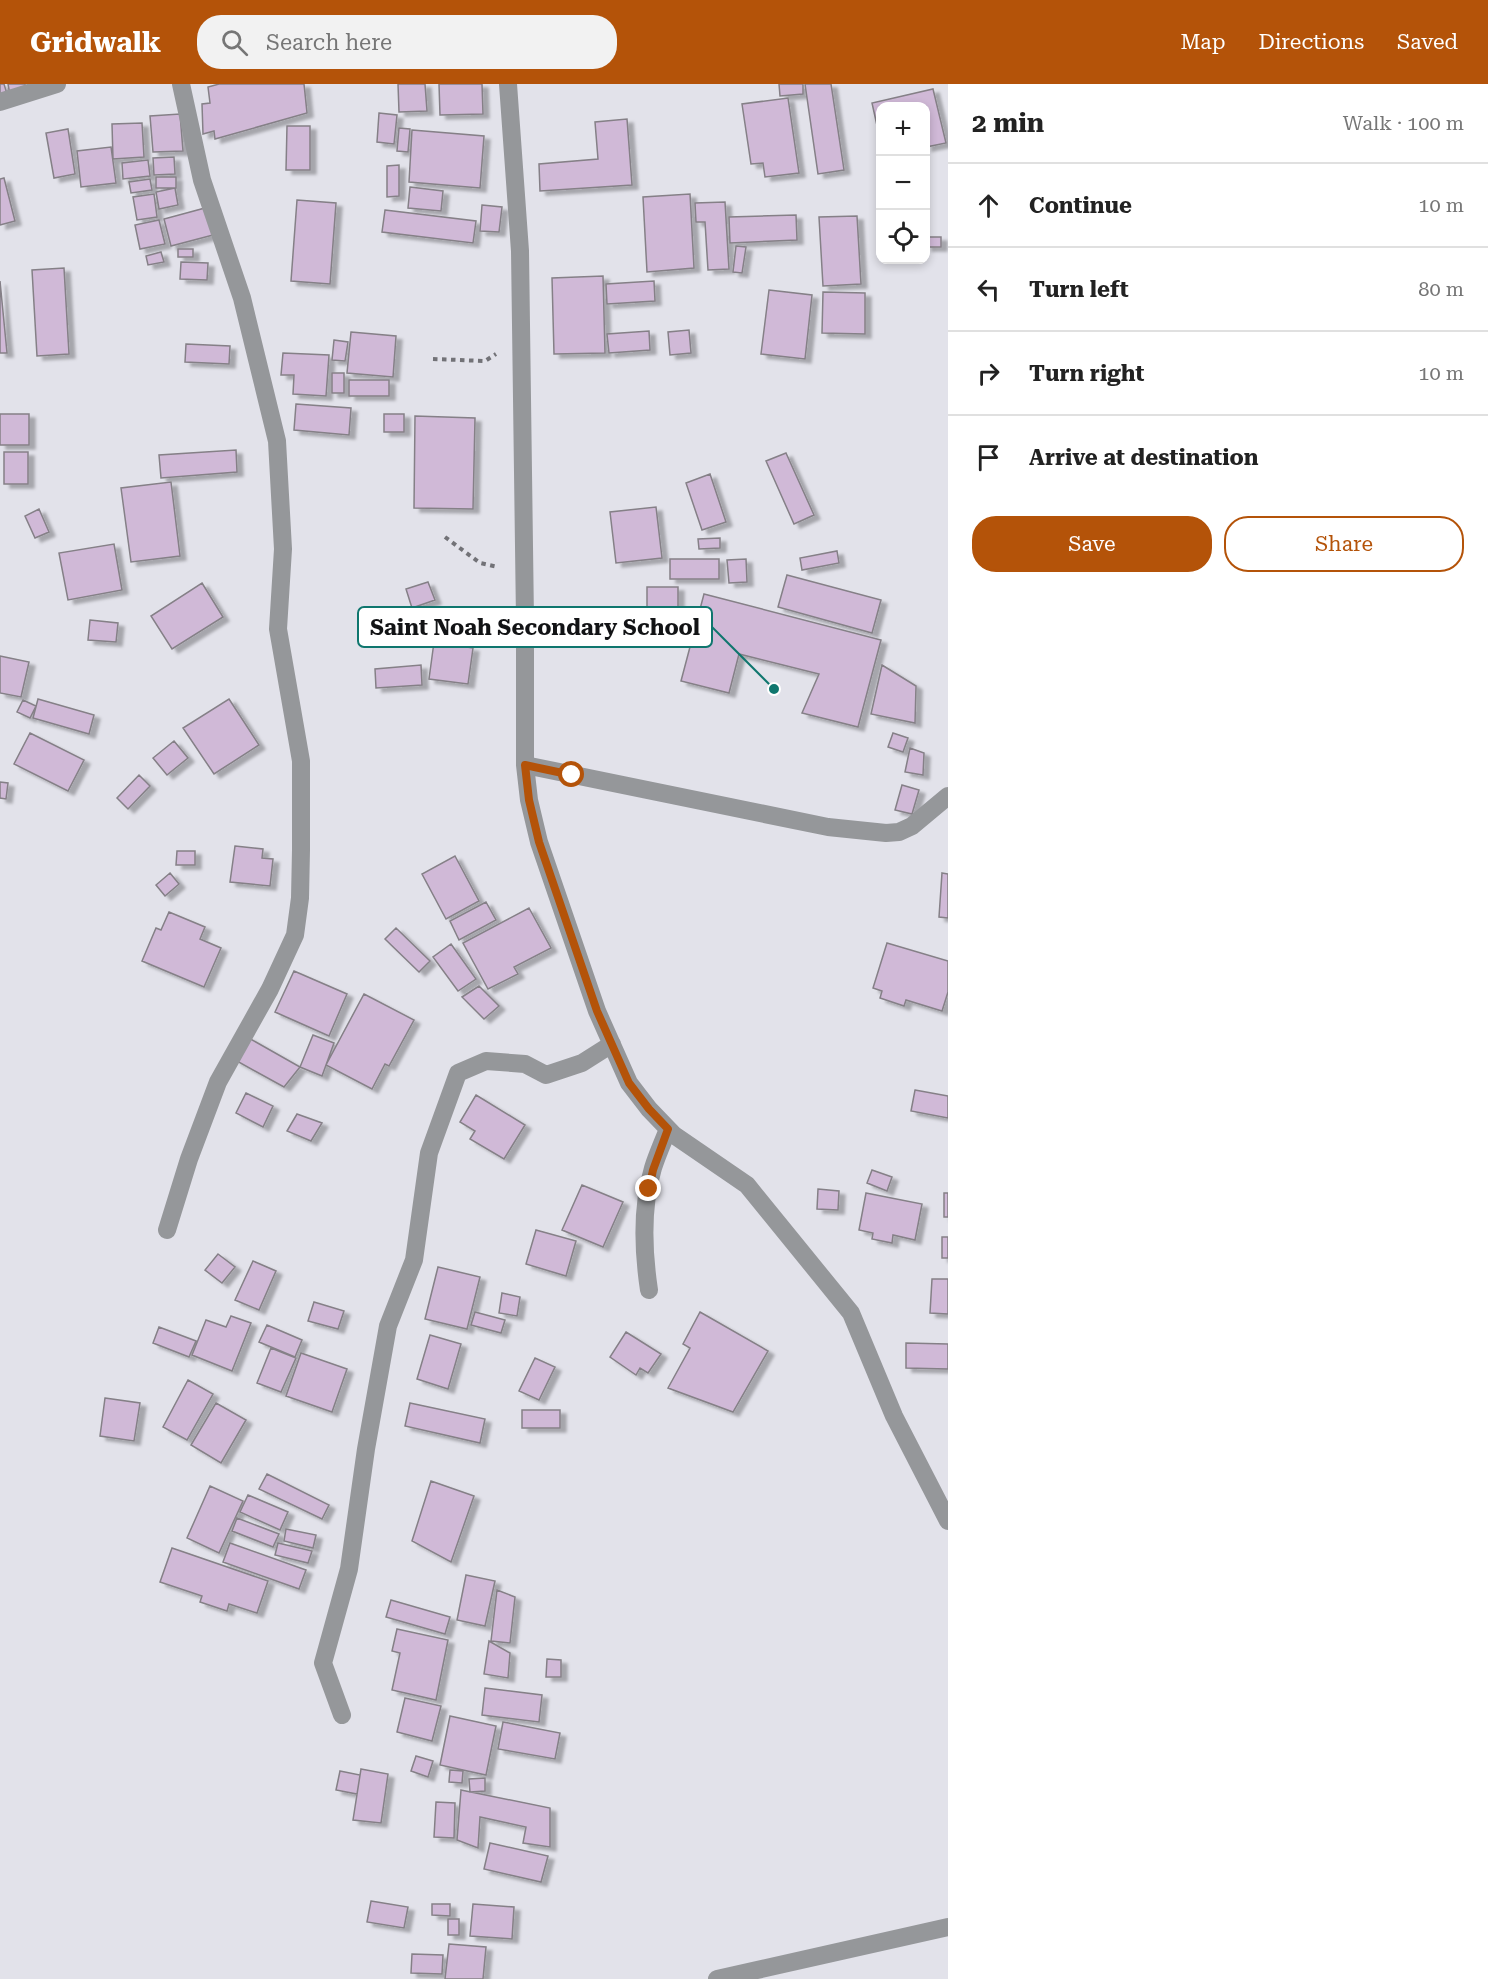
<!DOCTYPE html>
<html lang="en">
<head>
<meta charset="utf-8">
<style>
	body { margin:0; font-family:"Roboto Serif",serif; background:#f2f2f2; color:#222 }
	.controls { position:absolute; right:18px; top:18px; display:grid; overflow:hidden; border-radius:12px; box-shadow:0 3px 9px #0003 }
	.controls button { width:54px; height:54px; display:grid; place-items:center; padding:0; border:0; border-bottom:2px solid #e0e0e0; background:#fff; color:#222; font:30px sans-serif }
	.stop { position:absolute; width:18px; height:18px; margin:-14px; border:4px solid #b45309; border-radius:50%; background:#fff }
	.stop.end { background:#b45309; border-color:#fff; box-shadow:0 2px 6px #0008 }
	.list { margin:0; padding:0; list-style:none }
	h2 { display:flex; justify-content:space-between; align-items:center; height:78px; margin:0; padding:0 24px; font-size:26px }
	h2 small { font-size:20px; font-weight:400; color:#767676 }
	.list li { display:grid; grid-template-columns:39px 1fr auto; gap:18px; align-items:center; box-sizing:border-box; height:84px; padding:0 24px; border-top:2px solid #e0e0e0 }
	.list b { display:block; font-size:22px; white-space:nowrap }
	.list em { font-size:20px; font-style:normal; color:#767676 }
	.actions { display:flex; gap:12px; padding:18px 24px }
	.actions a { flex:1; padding:14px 0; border:2px solid #b45309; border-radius:24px; text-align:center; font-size:21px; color:#b45309 }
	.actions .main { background:#b45309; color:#fff }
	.icon { flex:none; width:33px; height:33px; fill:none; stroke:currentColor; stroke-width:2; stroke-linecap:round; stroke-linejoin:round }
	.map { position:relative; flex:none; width:948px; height:1895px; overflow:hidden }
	header { display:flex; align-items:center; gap:36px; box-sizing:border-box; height:84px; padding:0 30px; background:#b45309; color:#fff }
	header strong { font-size:28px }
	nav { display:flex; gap:33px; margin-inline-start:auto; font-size:21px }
	.search { width:420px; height:54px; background:#f2f2f2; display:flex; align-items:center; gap:15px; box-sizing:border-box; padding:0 21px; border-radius:24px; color:#767676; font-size:22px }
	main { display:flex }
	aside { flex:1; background:#fff }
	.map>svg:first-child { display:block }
	.building { fill:#d0b9d7; stroke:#858087; stroke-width:1.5; filter:url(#shadow) }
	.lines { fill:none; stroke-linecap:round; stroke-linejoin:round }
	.path { stroke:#727277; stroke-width:4; stroke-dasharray:4.5 4.5; stroke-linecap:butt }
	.street { stroke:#95979a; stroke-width:18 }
	.route { stroke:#b45309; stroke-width:8 }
	.leader { fill:none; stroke:#0f766e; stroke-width:2 }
	.callout-dot { fill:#0f766e; stroke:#fff; stroke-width:2 }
	.callout { fill:#fff; stroke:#0f766e; stroke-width:2 }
	.callout-label { font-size:22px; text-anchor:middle; font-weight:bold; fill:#121315 }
</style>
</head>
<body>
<header>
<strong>Gridwalk</strong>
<div class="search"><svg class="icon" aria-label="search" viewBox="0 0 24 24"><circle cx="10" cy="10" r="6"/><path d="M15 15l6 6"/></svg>Search here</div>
<nav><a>Map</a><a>Directions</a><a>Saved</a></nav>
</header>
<main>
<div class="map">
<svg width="948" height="1895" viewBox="0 0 948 1895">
	<defs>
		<filter id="shadow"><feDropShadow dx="6" dy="4" stdDeviation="1.5" flood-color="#0004"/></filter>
	</defs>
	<rect width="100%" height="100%" fill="#e2e2ea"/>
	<path class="building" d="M0,0H4L7,10L0,12Z
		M8,0H25L26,6L10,11Z
		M219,0H304L307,29L215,55L214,47L203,50L202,20L210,19L208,3Z
		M398,0H425L427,27L399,28Z
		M439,0H482L483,30L440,31Z
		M779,0H803V10L780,12Z
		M805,0H831L844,86L818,90Z
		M933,5L946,59L926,63V22H880V55L872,19Z
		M788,14L799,89L765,93L763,79L751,80L742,20Z
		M379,29L397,31L394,60L377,58Z
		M180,30L183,67L153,68L150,32Z
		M627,35L632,101L540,107L539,80L598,75L595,38Z
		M142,39L144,73L113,75L112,40Z
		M287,42H310V86H286Z
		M399,44L410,45L408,68L397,67Z
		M68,45L75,90L54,94L46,49Z
		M412,46L484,52L480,104L409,98Z
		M111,63L116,99L81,103L77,67Z
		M174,73L175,90L154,91L153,74Z
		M148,76L150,92L123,95L122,79Z
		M399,81V112L387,113V82Z
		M156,93H176V104H156Z
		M4,94L15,137L0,141V95Z
		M150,95L152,106L131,109L129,98Z
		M410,103L443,107L441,127L408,124Z
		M175,104L178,121L159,125L156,108Z
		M154,110L157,133L137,136L133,113Z
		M690,110L694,184L647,188L643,113Z
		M297,116L336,119L330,200L291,197Z
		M725,118L729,185L708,186L705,138H696L695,119Z
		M482,121L502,123L499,148L480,147Z
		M205,124L213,151L171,162L164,135Z
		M385,126L476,137L473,159L382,148Z
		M796,131L797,156L730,159L729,133Z
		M857,132L861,200L823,202L819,133Z
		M159,136L165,160L140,165L135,141Z
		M926,153H941V163H926Z
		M736,162L746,163L742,189L733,188Z
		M178,165H193V173H178Z
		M161,168L164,178L148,181L146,172Z
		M181,178L208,179L207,196L180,195Z
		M64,184L69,270L37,272L32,186Z
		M603,192L605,269L554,270L552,194Z
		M0,197L7,269H0Z
		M654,197L655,217L607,220L606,200Z
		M769,206L812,211L805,275L761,270Z
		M823,208L865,209V250L822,249Z
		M689,246L691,269L670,271L668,248Z
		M649,247L650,266L609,269L607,250Z
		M351,248L396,252L393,293L347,289Z
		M334,256L348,258L345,277L332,276Z
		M186,260L230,262L229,280L185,278Z
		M283,269L329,271L326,312L293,310L294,291H281Z
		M332,289H344V309H332Z
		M349,296H389V312H349Z
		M296,320L351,324L349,351L294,346Z
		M0,330H29V361H0Z
		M384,330H404V348H384Z
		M415,332L475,334L473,425L414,424Z
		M236,366L237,388L161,394L159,371Z
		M4,368H28V400H4Z
		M786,369L814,431L794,440L766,377Z
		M710,390L726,438L702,446L686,399Z
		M171,398L180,472L131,478L121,404Z
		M656,423L662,474L616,479L610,428Z
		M39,425L49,448L35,454L25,432Z
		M720,454V464L699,465L698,455Z
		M114,460L122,506L68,516L59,469Z
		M837,467L839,479L802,486L800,474Z
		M670,475H719V495H670Z
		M746,475L747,498L729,499L727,476Z
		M787,491L881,516L872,549L778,523Z
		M428,498L435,516L412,524L406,505Z
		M202,499L223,533L172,565L151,532Z
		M647,503H678V523H647Z
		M704,510L881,556L858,643L802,629L819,590L739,570L729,609L681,597Z
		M90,536L118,539L116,558L88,556Z
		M434,558L473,564L468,600L429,595Z
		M0,572L29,578L21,613L0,609Z
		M421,581L422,601L376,604L375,585Z
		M882,581L916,602L915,639L871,630Z
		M38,615L94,631L89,650L33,634Z
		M229,615L259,661L214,690L183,644Z
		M23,616L36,622L30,634L17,628Z
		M30,649L84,676L68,707L14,680Z
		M893,649L908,654L903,668L888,663Z
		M174,657L188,674L167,691L153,674Z
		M910,664L924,669L923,691L905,688Z
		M139,691L150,702L128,725L117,714Z
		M0,698L8,699L6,715L0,714Z
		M902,701L919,706L912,730L895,726Z
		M235,762L263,765L262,774L273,775L270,802L230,798Z
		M177,767H195V781H176Z
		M455,772L479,817L446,835L422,790Z
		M170,789L179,800L165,812L156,801Z
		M942,789L948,790V834L939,833Z
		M486,818L496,836L459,856L450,837Z
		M529,824L551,864L514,883L518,890L488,905L463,859Z
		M169,828L205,843L200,855L221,864L204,903L142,877L156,844L161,846Z
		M396,844L430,877L419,888L385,855Z
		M887,859L948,877V908L942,927L906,916L904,922L880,914L882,907L873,904Z
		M451,860L476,895L458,907L433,873Z
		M294,887L347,910L329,952L275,928Z
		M479,902L499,922L484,935L462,913Z
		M364,910L414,936L389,982L385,980L372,1005L326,981Z
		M313,951L334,959L322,992L300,983Z
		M247,953L300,983L284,1003L235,976Z
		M915,1006L948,1012V1034L911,1027Z
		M246,1009L273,1022L263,1043L236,1029Z
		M476,1011L525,1041L504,1075L470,1055L475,1047L460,1038Z
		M297,1030L322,1039L311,1057L287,1047Z
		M872,1086L892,1093L887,1107L867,1099Z
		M582,1101L623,1118L603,1163L562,1146Z
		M818,1105L839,1107L838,1126L817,1125Z
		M866,1109L922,1120L915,1156L893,1151L892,1159L872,1155L873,1149L859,1146Z
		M944,1109H948V1133H944Z
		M536,1146L576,1157L566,1192L526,1180Z
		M942,1153H948V1174H942Z
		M218,1170L235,1183L222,1199L205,1186Z
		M253,1177L276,1187L259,1226L235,1216Z
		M438,1183L480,1193L467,1245L425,1235Z
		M932,1195H948V1230L930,1229Z
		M502,1209L520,1213L517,1232L499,1229Z
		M314,1218L344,1227L338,1245L308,1237Z
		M475,1228L505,1236L501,1249L471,1241Z
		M700,1228L768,1267L733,1328L668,1304L690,1264L683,1260Z
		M231,1232L251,1239L232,1287L192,1271L206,1236L226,1243Z
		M267,1241L302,1256L295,1273L259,1258Z
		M159,1243L196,1257L189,1273L153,1259Z
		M626,1248L661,1270L648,1289L640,1284L636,1291L610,1273Z
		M430,1251L461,1260L448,1305L417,1295Z
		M906,1259L948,1260V1285L906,1284Z
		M271,1264L296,1274L281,1308L257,1299Z
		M301,1269L347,1285L332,1328L286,1312Z
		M535,1274L555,1283L539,1316L519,1307Z
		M188,1296L213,1310L187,1356L163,1343Z
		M105,1314L140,1319L134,1357L100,1352Z
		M216,1319L246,1336L221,1379L191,1361Z
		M410,1319L485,1335L480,1359L405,1342Z
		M522,1326H560V1344H522Z
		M267,1390L329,1421L322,1435L259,1405Z
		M431,1397L474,1412L451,1478L412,1457Z
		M210,1402L243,1417L219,1469L187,1454Z
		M248,1411L288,1428L280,1446L240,1428Z
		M237,1434L279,1450L273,1463L232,1447Z
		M286,1445L316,1451L313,1464L284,1457Z
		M230,1459L306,1486L299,1505L223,1478Z
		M278,1459L312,1467L308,1479L275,1471Z
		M172,1464L268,1497L257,1529L229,1520L227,1527L200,1518L202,1512L160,1498Z
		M466,1491L495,1497L485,1542L457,1536Z
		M497,1506L515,1513L510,1559L491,1557Z
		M391,1516L450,1533L445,1550L386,1533Z
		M397,1545L448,1556L436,1616L392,1606L400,1569L392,1567Z
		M489,1557L510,1569L508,1594L484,1590Z
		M547,1575L561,1576V1593H546Z
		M485,1604L542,1611L539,1638L482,1631Z
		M405,1614L441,1622L432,1657L397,1648Z
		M450,1632L496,1642L486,1691L440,1681Z
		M503,1638L560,1649L555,1675L498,1665Z
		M416,1672L433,1677L428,1693L411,1687Z
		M361,1685L388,1690L381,1739L353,1736Z
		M450,1686L463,1687L462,1699L449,1698Z
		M340,1687L360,1691L357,1710L336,1706Z
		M485,1694V1707L470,1708L469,1695Z
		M461,1706L550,1724V1763L523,1759L526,1743L480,1733L478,1764L457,1756Z
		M436,1718L455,1719L454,1754L434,1753Z
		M490,1759L548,1772L541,1798L484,1785Z
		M371,1817L408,1823L404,1844L367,1838Z
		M432,1820H450V1832L432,1831Z
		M473,1820L514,1823L512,1855L470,1852Z
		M448,1835H459V1851H448Z
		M449,1860L486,1863L483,1895H445Z
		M412,1870L443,1871L442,1890L411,1889Z"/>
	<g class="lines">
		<path class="path" d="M433,275L485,277L496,270
			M445,453L480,479L498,483"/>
		<path class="street" d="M508,0L520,167L525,536V681L529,716L539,758L597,927L629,999L649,1025L674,1051L747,1101L851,1229L894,1332L948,1437
			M0,18L57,0
			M525,681L828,743L886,749L899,748L912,742L948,712
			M167,1146L189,1075L218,998L270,905L295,851L300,814L301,766V677L278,545L283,465L277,357L242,214L202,96L181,0
			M649,1206C643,1166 641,1124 653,1084C657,1071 663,1058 668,1045
			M342,1631L323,1579L349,1485L366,1365L388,1242L414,1176L429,1069L458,989L486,977L525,980L546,991L582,979L612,960
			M717,1895L948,1843"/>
	</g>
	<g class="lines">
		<path class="route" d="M572,691L525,681L529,716L539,758L597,927L629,999L649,1025L668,1045L653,1086L649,1105"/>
	</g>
	<path class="leader" d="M774 605L712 543"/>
	<circle class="callout-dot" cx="774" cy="605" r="6"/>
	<rect class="callout" x="358" y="523" width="354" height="40" rx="6"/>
	<g class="callout-label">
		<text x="535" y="551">Saint Noah Secondary School</text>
	</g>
</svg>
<div class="controls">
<button>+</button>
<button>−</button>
<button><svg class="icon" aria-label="locate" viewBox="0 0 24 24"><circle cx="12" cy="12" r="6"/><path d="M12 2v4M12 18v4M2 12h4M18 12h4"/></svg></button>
</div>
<div class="stop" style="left:572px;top:691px"></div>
<div class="stop end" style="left:649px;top:1105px"></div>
</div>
<aside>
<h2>2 min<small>Walk · 100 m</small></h2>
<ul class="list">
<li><svg class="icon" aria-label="ahead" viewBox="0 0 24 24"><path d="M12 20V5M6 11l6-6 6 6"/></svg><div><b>Continue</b></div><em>10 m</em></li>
<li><svg class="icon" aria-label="left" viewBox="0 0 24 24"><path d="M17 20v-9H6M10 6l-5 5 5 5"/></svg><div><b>Turn left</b></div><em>80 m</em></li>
<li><svg class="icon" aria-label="right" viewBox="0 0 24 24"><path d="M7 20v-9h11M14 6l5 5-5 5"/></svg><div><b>Turn right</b></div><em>10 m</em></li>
<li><svg class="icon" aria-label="arrive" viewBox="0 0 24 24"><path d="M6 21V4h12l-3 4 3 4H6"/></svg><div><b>Arrive at destination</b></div></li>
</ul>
<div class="actions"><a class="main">Save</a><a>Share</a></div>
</aside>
</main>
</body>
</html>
